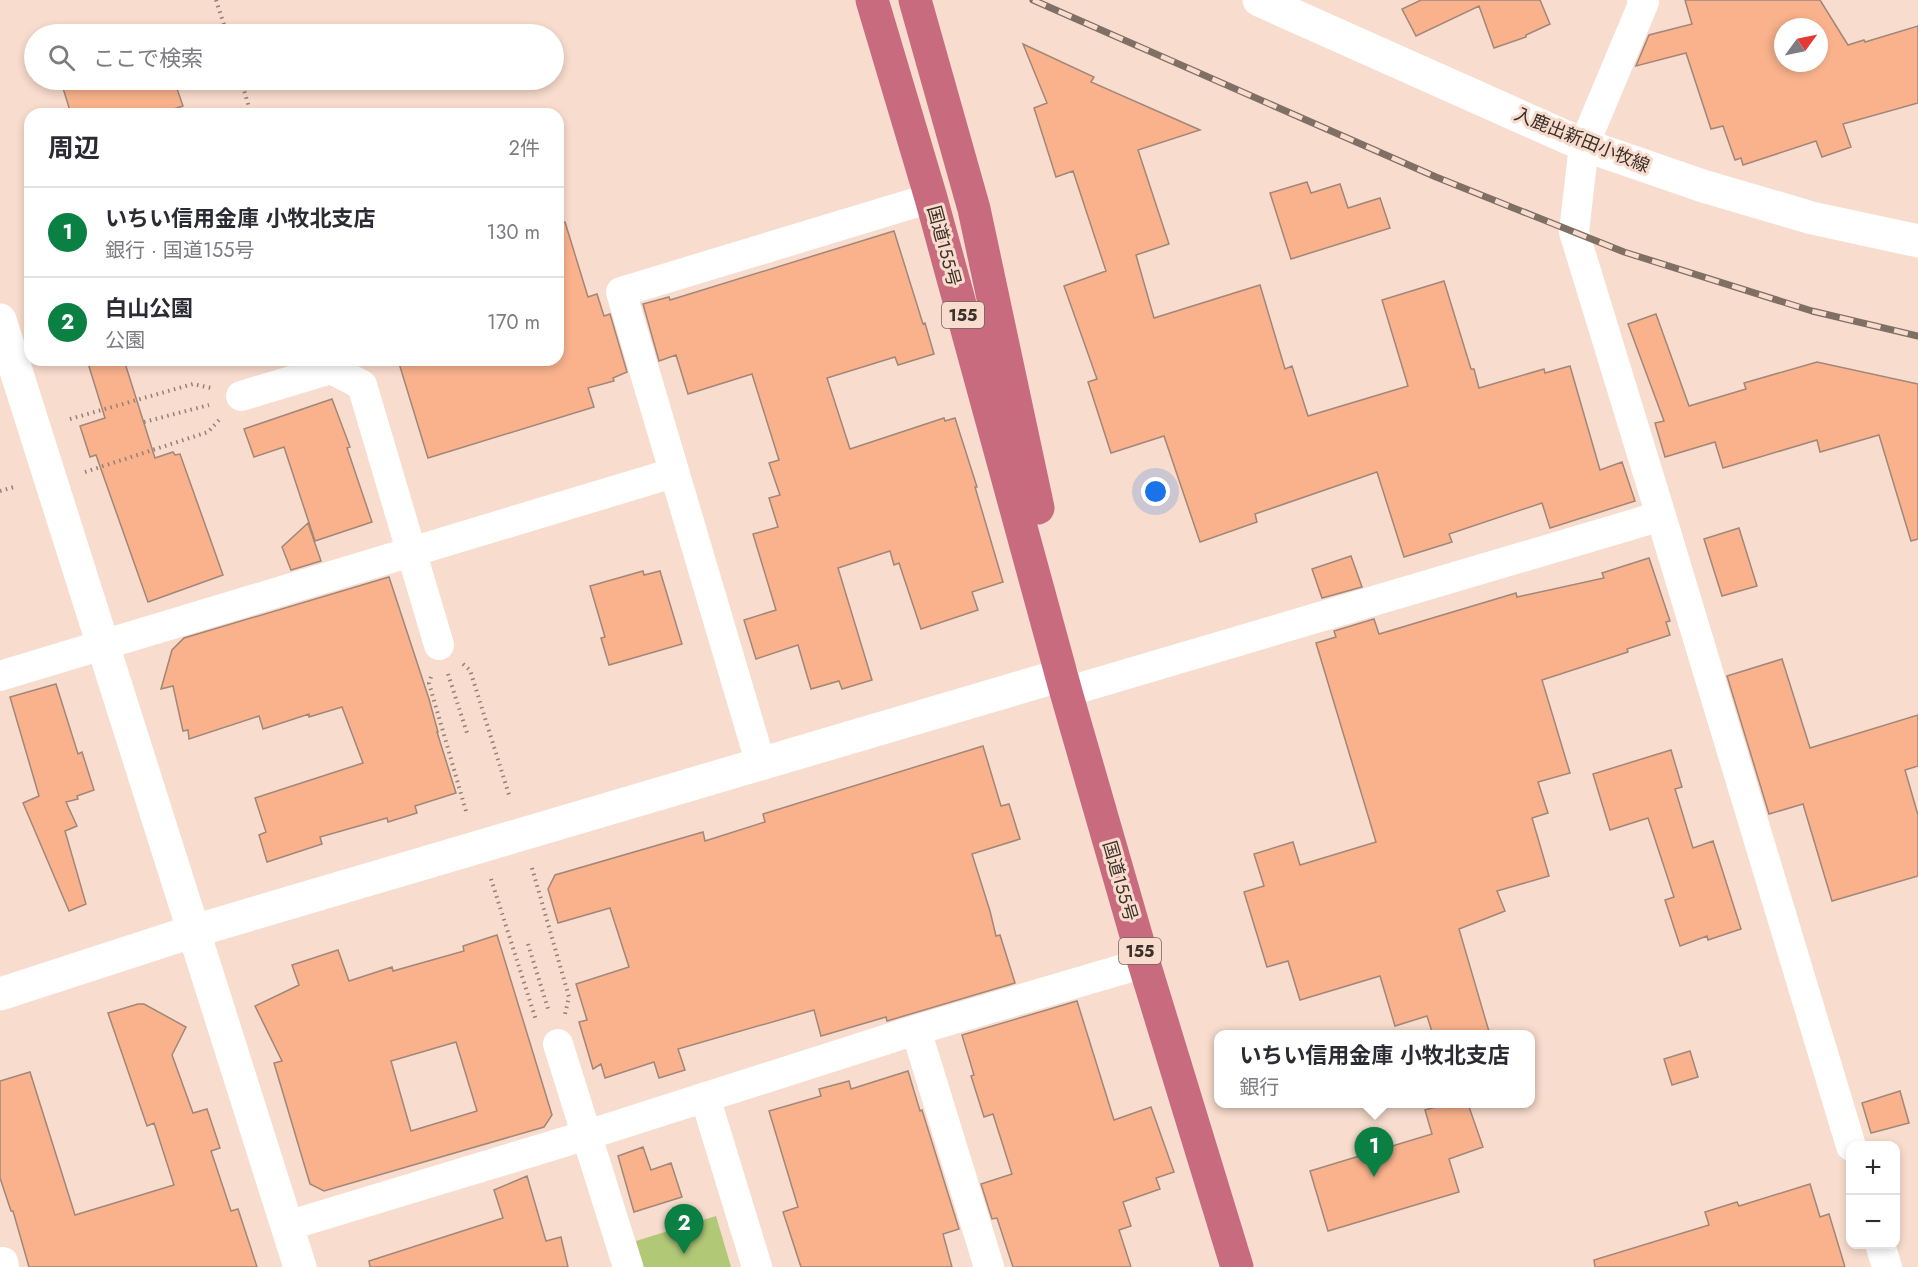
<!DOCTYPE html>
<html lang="ja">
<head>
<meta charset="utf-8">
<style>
	body { margin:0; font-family:Jost,"Noto Sans JP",sans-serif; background:#f2f2f3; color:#2b2b33 }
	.controls { position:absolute; right:18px; bottom:18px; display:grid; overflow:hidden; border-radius:12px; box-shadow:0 3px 9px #0003 }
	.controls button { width:54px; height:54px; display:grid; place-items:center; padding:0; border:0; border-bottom:2px solid #e1e1e2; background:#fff; color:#2b2b33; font:30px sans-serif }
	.compass { position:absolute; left:1774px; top:18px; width:54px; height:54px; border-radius:50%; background:#fff; box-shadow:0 3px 9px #0003; rotate:57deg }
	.you { position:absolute; left:1156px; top:492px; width:21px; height:21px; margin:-15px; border:4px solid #fff; border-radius:50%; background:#1a73e8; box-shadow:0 0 0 9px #1a73e833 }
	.badge { display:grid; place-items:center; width:39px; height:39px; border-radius:50%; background:#0b8043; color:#fff; font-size:20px; font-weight:700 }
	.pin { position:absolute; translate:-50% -50px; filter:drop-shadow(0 2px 3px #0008) }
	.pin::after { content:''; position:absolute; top:32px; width:21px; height:18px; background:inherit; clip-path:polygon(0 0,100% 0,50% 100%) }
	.popup { position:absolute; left:1214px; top:1030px; width:321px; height:78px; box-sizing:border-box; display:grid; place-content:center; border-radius:12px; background:#fff; filter:drop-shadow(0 2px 4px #0005); font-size:20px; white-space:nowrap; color:#7c7c81 }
	.popup b { font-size:22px; color:#2b2b33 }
	.popup::after { content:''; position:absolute; left:50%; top:100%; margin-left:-12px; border:12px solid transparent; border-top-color:#fff }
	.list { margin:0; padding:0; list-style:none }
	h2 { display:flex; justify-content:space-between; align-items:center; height:78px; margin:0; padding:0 24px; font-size:26px }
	h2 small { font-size:20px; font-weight:400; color:#7c7c81 }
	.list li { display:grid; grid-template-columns:39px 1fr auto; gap:18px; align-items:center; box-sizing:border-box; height:90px; padding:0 24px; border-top:2px solid #e1e1e2 }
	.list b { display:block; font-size:22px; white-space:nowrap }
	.list p { margin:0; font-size:20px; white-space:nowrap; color:#7c7c81 }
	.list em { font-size:20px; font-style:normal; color:#7c7c81 }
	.icon { flex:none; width:33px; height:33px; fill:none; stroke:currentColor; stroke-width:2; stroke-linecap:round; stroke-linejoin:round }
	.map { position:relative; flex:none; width:1918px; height:1267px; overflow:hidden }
	.search { position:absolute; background:#fff; box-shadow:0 3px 9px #0003; left:24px; top:24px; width:540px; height:66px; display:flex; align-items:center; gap:15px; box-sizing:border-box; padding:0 21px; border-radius:33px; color:#7c7c81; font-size:22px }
	.panel { position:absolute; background:#fff; box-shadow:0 3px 9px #0003; left:24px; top:108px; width:540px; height:258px; border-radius:18px }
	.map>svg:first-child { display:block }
	.green { fill:#b1c877 }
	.building { fill:#f9b28c; stroke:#a1877a; stroke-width:1.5; fill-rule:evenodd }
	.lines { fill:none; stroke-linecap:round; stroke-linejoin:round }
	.path { stroke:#948177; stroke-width:4; stroke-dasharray:1.5 4.5; stroke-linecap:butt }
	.street { stroke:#fff; stroke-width:30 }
	.secondary { stroke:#fff; stroke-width:33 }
	.highway { stroke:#c96b7f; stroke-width:33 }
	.rail-casing { stroke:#806f65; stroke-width:7 }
	.rail { stroke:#f8dccd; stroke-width:4.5; stroke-dasharray:14; stroke-linecap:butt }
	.labels { text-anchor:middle; stroke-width:6; stroke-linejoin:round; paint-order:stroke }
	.shield { fill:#f8dccd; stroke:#74645b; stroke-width:1.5 }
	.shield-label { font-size:16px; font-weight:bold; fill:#3b302a }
	.street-label { font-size:18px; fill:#3b302a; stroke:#f8dccd }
</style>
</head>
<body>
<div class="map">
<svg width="1918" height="1267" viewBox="0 0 1918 1267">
	<rect width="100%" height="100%" fill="#f8dccd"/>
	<path class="green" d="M716,1216L731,1267H644L636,1241Z"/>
	<path class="building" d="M1421,0H1540L1550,24L1526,35V37L1494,48L1479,6L1416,36L1402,9Z
		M1685,0H1820L1848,45L1864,40L1865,42L1918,26V103L1843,124L1851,147L1822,157L1816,141L1743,165L1741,158L1735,160L1723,126L1711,129L1686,53L1636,66L1649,35L1692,24ZM1783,27H1819V63H1783Z
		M1023,44L1094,77L1091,82L1200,130L1138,150L1169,244L1136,255L1154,318L1260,285L1285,369L1292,366L1308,416L1408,386L1382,300L1444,281L1471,369H1474L1479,388L1544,369L1545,373L1570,366L1600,470L1622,462L1635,501L1550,528L1542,503L1449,534L1452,542L1404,557L1377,472L1255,514L1257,522L1200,542L1164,436L1111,453L1088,382L1097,379L1064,286L1106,271L1073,171L1056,177L1034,108L1047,103Z
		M78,80H174L183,106L158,114H71L62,85Z
		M1307,182L1311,193L1340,184L1348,208L1380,198L1390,228L1291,259L1270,193Z
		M565,222L588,297L597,294L604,316L610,314L627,372L613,378L614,381L588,388L594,407L428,458L398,360H558V223Z
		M894,231L923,324L925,323L934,354L898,365L895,357L827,378L850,449L944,418L945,421L955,418L977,487H975L1003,582L972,592L978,610L921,629L899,563L894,565L890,551L838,568L872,680L842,689L839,681L811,689L798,645L756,659L744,620L776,610L753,534L778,527L769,498L780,495L769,463L779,460L752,374L688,394L676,355L659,361L643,304L669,297L670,300Z
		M1656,314L1689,406L1746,389L1744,383L1817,362L1918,384V539L1911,541L1879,435L1820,452L1817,440L1723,468L1715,442L1665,457L1655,423L1664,421L1628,324Z
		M87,360H124L155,458L173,452L175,455L180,454L223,575L148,602L96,455L90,457L80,426L105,418Z
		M332,399L350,447L347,448L372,522L315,541L284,447L254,457L244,429Z
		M308,523L321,561L291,570L282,547Z
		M1739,528L1757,586L1722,596L1704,539Z
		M1351,556L1362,587L1322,598L1312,569Z
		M1649,558L1670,621L1666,622L1670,635L1627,649L1628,652L1542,680L1570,773L1538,782L1548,813L1532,818L1549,876L1497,891L1505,911L1459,929L1490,1035H1433L1427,1016L1395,1026L1380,976L1300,1000L1288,961L1267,967L1244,892L1264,886L1254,854L1293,842L1300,865L1376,842L1316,643L1336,637L1334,631L1374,619L1379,634L1516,593L1517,597L1604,578L1602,573Z
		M643,571L644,575L660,571L682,644L609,665L601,638L605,637L590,586Z
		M389,577L429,699L438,732H437L456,793L415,806L417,813L388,822L387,818L320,837L322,844L267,862L259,835L266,832L255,798L363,763L342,707L309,717V714L263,729L259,716L189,739L188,730L183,731L173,686L161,689L172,650L184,638Z
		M1782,659L1810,748L1918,715V766L1905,770L1918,815V876L1832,901L1803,804L1769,814L1727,676Z
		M56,684L78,754L82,752L94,790L77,796L78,799L66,802L77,826L65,831L86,904L69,911L23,803L39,796L10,697Z
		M983,746L1001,806L1009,804L1020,839L972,854L990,911L996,936L1000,935L1015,983L887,1021L886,1017L821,1036L814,1010L678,1049L685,1070L659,1078L654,1062L605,1078L601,1064L593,1069L579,1022L587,1020L576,984L629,967L610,908L558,923L548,889L555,875L703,832L705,841L765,822L763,814Z
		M1671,750L1682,787L1675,789L1693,848L1713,841L1741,929L1708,940L1707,936L1680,946L1665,900L1674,897L1648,818L1610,830L1593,774Z
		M497,935L552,1115L544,1127L324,1191L310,1184L274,1063L282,1061L255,1006L299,985L292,965L338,950L349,981L392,967L393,971L464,951L463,946ZM456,1042L477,1111L411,1131L391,1061Z
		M1077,1001L1114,1120L1151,1107L1174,1172L1156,1178L1160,1189L1123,1202L1131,1226L1119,1230L1131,1267H1013L997,1218L992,1219L981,1184L1012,1174L993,1114L984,1117L971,1076L974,1075L962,1035Z
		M138,1004H144L186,1027L172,1055L193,1113L207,1109L220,1148L211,1151L231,1211L238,1209L257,1267H29L13,1211H11L0,1178V1081L30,1072L75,1215L174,1185L154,1123L147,1126L108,1013Z
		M1690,1051L1698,1077L1672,1085L1664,1059Z
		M908,1071L920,1111L922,1110L959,1229L943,1234L952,1267H801L783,1212L798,1207L769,1111L821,1096L819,1089L849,1081L851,1089Z
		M1900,1091L1909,1123L1871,1133L1862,1103Z
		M1446,1104H1468L1483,1147L1449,1159L1459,1192L1328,1231L1310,1171L1432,1134L1425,1110Z
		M643,1147L651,1170L671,1163L682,1197L634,1212L618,1156Z
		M527,1176L546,1241L561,1237L568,1267H370L369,1261L503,1218L494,1190Z
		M1810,1184L1820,1217L1829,1214L1845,1267H1595L1594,1260L1709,1225L1705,1212L1737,1202L1739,1206Z"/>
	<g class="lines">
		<path class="path" d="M216,0L227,34
			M241,80L251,114
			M70,419L193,384L211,388
			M144,422L209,405
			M85,472L208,432L220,419
			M0,491L14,487
			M463,664L470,670L510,798
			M448,674L468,736
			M431,677L429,683L466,811
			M532,868L569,997L565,1014
			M491,879L536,1020
			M528,944L549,1012"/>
		<path class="street" d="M1642,0L1644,2L1584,145L1574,232L1661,516L1851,1146
			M241,396L331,369L362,385L439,645
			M0,676L673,473
			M1066,692L1661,516
			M761,765L621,292L931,198
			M916,1030L989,1267
			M558,1044L628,1267
			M705,1097L757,1267
			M287,1226L587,1135L916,1030L1144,963
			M1880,1244L1887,1267
			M0,1263L3,1262L4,1267"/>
		<path class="secondary" d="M1259,0L1584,145L1703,186L1812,218L1918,241
			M0,320L300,1267
			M0,994L194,931L1062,675"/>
		<path class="highway" d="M872,0L931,198L1066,692L1144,963L1237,1267
			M915,0L974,209L1038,508"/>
		<defs>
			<path id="rail" d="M1033,0L1436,177L1624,252L1812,311L1918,336"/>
		</defs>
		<use href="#rail" class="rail-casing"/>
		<use href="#rail" class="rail"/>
	</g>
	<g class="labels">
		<g class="shield">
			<rect x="942" y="302" width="42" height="26" rx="4.5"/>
			<rect x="1119" y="938" width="42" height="26" rx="4.5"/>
		</g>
		<g class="shield-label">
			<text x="963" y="321">155</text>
			<text x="1140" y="957">155</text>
		</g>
		<g class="street-label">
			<text transform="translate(1582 140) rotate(22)" y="6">入鹿出新田小牧線</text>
			<text transform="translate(944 246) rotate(75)" y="6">国道155号</text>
			<text transform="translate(1120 881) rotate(74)" y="6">国道155号</text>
		</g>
	</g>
</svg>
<div class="controls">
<button>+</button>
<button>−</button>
</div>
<svg class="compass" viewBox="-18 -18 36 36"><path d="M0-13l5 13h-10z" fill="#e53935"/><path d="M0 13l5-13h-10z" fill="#7c7c81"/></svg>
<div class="you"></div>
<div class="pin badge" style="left:1374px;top:1177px">1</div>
<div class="popup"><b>いちい信用金庫 小牧北支店</b>銀行</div>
<div class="pin badge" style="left:684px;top:1254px">2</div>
<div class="search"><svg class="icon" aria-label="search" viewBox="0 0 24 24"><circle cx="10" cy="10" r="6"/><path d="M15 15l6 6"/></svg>ここで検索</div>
<section class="panel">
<h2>周辺<small>2件</small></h2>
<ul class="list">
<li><span class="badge">1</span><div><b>いちい信用金庫 小牧北支店</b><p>銀行 · 国道155号</p></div><em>130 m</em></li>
<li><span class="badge">2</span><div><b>白山公園</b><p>公園</p></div><em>170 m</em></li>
</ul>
</section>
</div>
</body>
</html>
